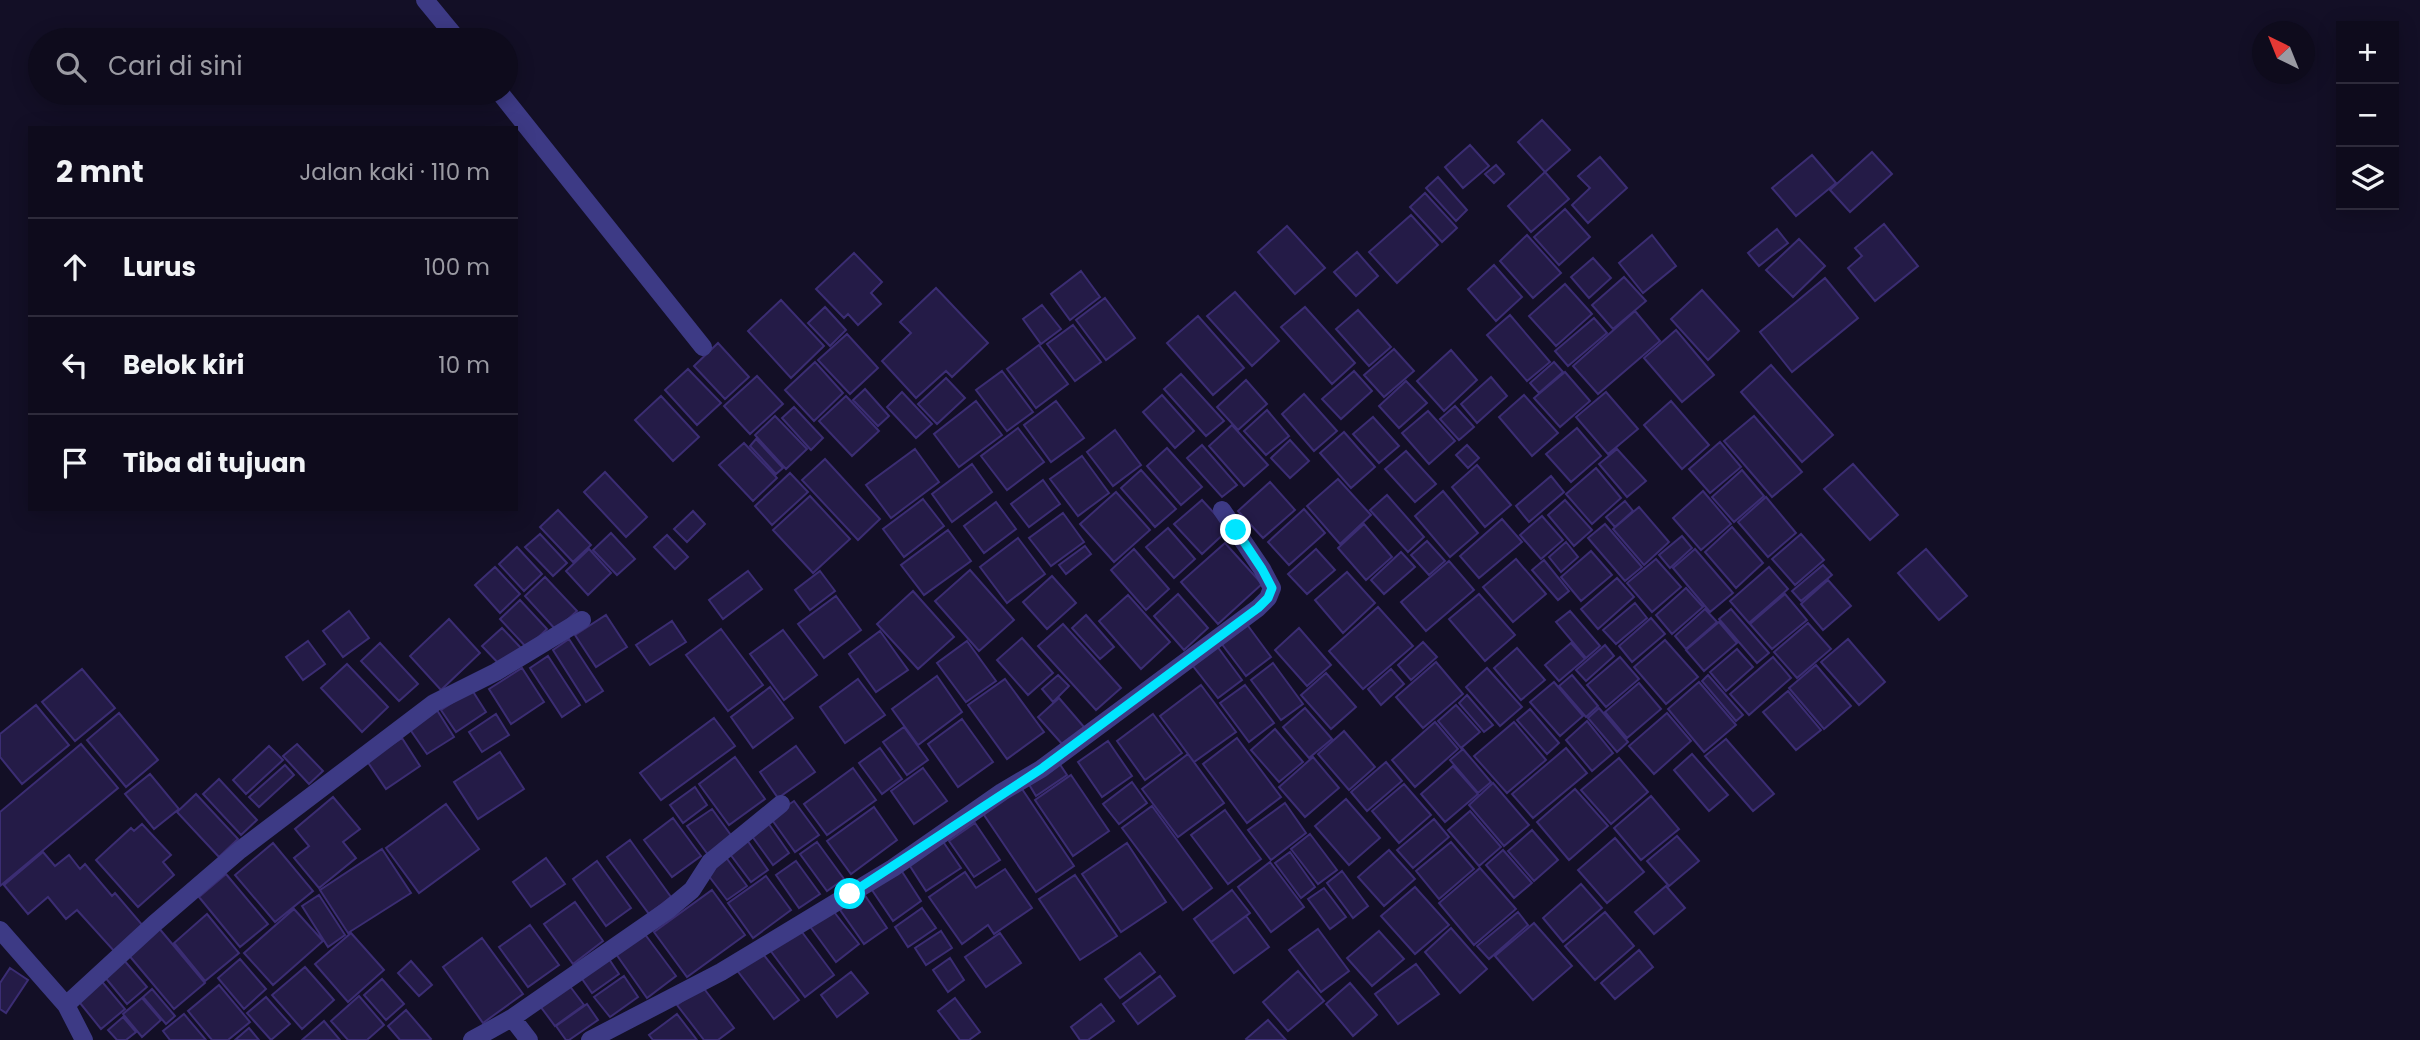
<!DOCTYPE html>
<html lang="id">
<head>
<meta charset="utf-8">
<style>
	body { margin:0; font-family:Poppins,sans-serif; background:#171425; color:#f1f3f6 }
	.controls { position:absolute; right:21px; top:21px; display:grid; overflow:hidden; border-radius:0px; box-shadow:0 4px 18px #0003 }
	.controls button { width:63px; height:63px; display:grid; place-items:center; padding:0; border:0; border-bottom:2px solid #2e2b3b; background:#0e0b1c; color:#f1f3f6; font:35px sans-serif }
	.compass { position:absolute; left:2252px; top:21px; width:63px; height:63px; border-radius:50%; background:#0e0b1c; box-shadow:0 4px 18px #0003; rotate:317deg }
	.stop { position:absolute; width:21px; height:21px; margin:-16px; border:5px solid #00e5ff; border-radius:50%; background:#fff }
	.stop.end { background:#00e5ff; border-color:#fff; box-shadow:0 2px 7px #0008 }
	.list { margin:0; padding:0; list-style:none }
	h2 { display:flex; justify-content:space-between; align-items:center; height:91px; margin:0; padding:0 28px; font-size:30px }
	h2 small { font-size:23px; font-weight:400; color:#9b9ba3 }
	.list li { display:grid; grid-template-columns:46px 1fr auto; gap:21px; align-items:center; box-sizing:border-box; height:98px; padding:0 28px; border-top:2px solid #2e2b3b }
	.list b { display:block; font-size:26px; white-space:nowrap }
	.list em { font-size:23px; font-style:normal; color:#9b9ba3 }
	.icon { flex:none; width:38px; height:38px; fill:none; stroke:currentColor; stroke-width:2; stroke-linecap:round; stroke-linejoin:round }
	.map { position:relative; flex:none; width:2420px; height:1040px; overflow:hidden }
	.search { position:absolute; background:#0e0b1c; box-shadow:0 4px 18px #0003; left:28px; top:28px; width:490px; height:77px; display:flex; align-items:center; gap:18px; box-sizing:border-box; padding:0 24px; border-radius:38px; color:#9b9ba3; font-size:26px }
	.panel { position:absolute; background:#0e0b1c; box-shadow:0 4px 18px #0003; left:28px; top:126px; width:490px; height:385px; border-radius:0px }
	.map>svg:first-child { display:block }
	.building { fill:#241b47; stroke:#3b2d73; stroke-width:2 }
	.lines { fill:none; stroke-linecap:round; stroke-linejoin:round }
	.lane { stroke:#3d3a85; stroke-width:18 }
	.street { stroke:#3d3a85; stroke-width:18 }
	.route { stroke:#00e5ff; stroke-width:9 }
</style>
</head>
<body>
<div class="map">
<svg width="2420" height="1040" viewBox="0 0 2420 1040">
	<rect width="100%" height="100%" fill="#130f26"/>
	<path class="building" d="M1542,120L1570,150L1545,172L1518,142Z
		M1470,145L1489,166L1463,188L1445,167Z
		M1872,152L1892,174L1850,212L1830,190Z
		M1812,155L1836,183L1796,216L1772,188Z
		M1600,157L1627,188L1588,223L1572,205L1590,188L1578,176Z
		M1496,165L1504,174L1494,183L1485,174Z
		M1545,172L1569,199L1531,232L1508,206Z
		M1438,177L1467,210L1456,221L1426,188Z
		M1425,193L1457,228L1442,242L1410,207Z
		M1565,209L1590,237L1559,265L1534,237Z
		M1411,215L1438,245L1397,283L1369,252Z
		M1884,224L1918,266L1875,301L1848,268L1862,256L1855,248Z
		M1287,226L1325,268L1295,294L1258,252Z
		M1777,229L1788,243L1759,266L1748,253Z
		M1527,235L1561,273L1533,298L1500,261Z
		M1652,235L1676,266L1643,293L1619,263Z
		M1799,239L1825,266L1793,297L1766,270Z
		M1357,252L1378,276L1356,296L1334,272Z
		M854,253L882,282L871,293L881,304L858,325L848,314L844,318L816,289Z
		M1593,258L1611,278L1589,298L1571,277Z
		M1494,265L1522,297L1496,321L1468,289Z
		M1081,271L1100,297L1070,320L1051,294Z
		M1624,277L1646,301L1613,329L1592,305Z
		M1825,278L1858,318L1792,372L1760,332Z
		M1565,284L1592,314L1556,346L1529,316Z
		M936,288L988,343L952,377L946,371L916,398L882,361L911,333L900,322Z
		M1702,290L1739,331L1708,360L1671,319Z
		M1235,292L1279,341L1252,366L1207,316Z
		M1105,298L1135,338L1106,360L1076,320Z
		M781,300L824,346L791,378L748,331Z
		M1042,305L1061,329L1041,344L1023,319Z
		M825,307L846,330L830,346L808,323Z
		M1305,307L1355,363L1332,384L1281,327Z
		M1358,310L1391,347L1369,366L1336,329Z
		M1635,311L1660,341L1598,394L1573,366Z
		M1510,315L1550,362L1527,381L1487,335Z
		M1198,316L1244,368L1213,395L1167,343Z
		M1594,318L1607,333L1568,366L1555,351Z
		M1073,325L1101,362L1075,381L1047,344Z
		M1676,330L1714,375L1682,402L1644,358Z
		M847,334L878,368L850,394L818,360Z
		M718,343L749,377L725,399L694,366Z
		M1039,345L1068,384L1036,408L1007,369Z
		M1394,349L1414,371L1384,397L1364,375Z
		M1451,350L1477,380L1444,411L1417,381Z
		M815,362L843,393L814,421L785,390Z
		M1554,362L1563,372L1539,393L1530,383Z
		M1771,365L1833,435L1802,462L1741,392Z
		M688,369L721,403L697,425L665,390Z
		M1002,371L1033,412L1007,431L976,390Z
		M1354,371L1372,391L1341,419L1322,399Z
		M1565,372L1590,401L1560,427L1534,398Z
		M1181,374L1224,421L1206,436L1164,389Z
		M757,376L783,404L750,434L724,406Z
		M1491,377L1507,396L1477,423L1461,404Z
		M946,378L965,398L937,424L918,404Z
		M1246,380L1267,404L1238,430L1217,407Z
		M1406,381L1427,403L1399,428L1379,406Z
		M865,389L889,416L878,426L853,400Z
		M902,392L932,424L916,438L887,407Z
		M1606,392L1638,429L1608,454L1576,417Z
		M1304,394L1337,431L1314,451L1282,414Z
		M1162,395L1194,431L1175,448L1143,412Z
		M1524,395L1558,433L1532,456L1499,417Z
		M661,396L699,437L673,461L635,420Z
		M846,396L879,431L852,456L819,421Z
		M976,401L1002,435L959,467L934,434Z
		M1056,401L1084,438L1051,462L1024,425Z
		M1671,401L1709,445L1682,469L1644,425Z
		M1455,406L1474,427L1459,440L1440,419Z
		M794,407L823,438L811,450L782,418Z
		M1267,410L1289,436L1266,455L1244,431Z
		M1428,411L1455,441L1429,464L1402,433Z
		M775,416L807,449L786,469L755,435Z
		M1754,416L1802,472L1772,497L1724,441Z
		M1373,417L1399,446L1379,463L1353,434Z
		M1232,425L1268,465L1244,486L1209,446Z
		M1018,428L1044,462L1007,490L981,456Z
		M1577,428L1601,456L1571,482L1546,454Z
		M1115,430L1141,465L1113,486L1087,452Z
		M1344,432L1375,467L1351,488L1320,453Z
		M756,439L783,468L776,474L750,446Z
		M1290,440L1309,461L1290,478L1271,458Z
		M1720,442L1741,467L1710,493L1689,469Z
		M744,443L777,478L753,501L719,465Z
		M1202,445L1237,485L1222,497L1187,458Z
		M1467,445L1479,458L1468,468L1456,455Z
		M1167,448L1202,487L1181,505L1147,466Z
		M915,449L939,482L891,518L866,485Z
		M1617,449L1646,481L1627,497L1599,464Z
		M1406,451L1436,484L1415,502L1385,469Z
		M1082,456L1109,493L1078,516L1050,479Z
		M825,459L880,519L858,540L802,480Z
		M972,464L992,492L952,522L932,494Z
		M1853,464L1898,515L1870,540L1824,489Z
		M1477,465L1511,505L1485,527L1452,487Z
		M1596,468L1621,498L1592,524L1566,494Z
		M1141,470L1176,509L1155,527L1121,488Z
		M1742,470L1764,496L1734,522L1712,497Z
		M605,472L647,517L626,537L584,492Z
		M790,473L808,492L772,525L755,506Z
		M1551,476L1564,492L1529,522L1516,506Z
		M1338,479L1371,515L1340,544L1307,506Z
		M1043,480L1060,504L1029,527L1011,504Z
		M1270,482L1295,510L1263,538L1238,511Z
		M1443,491L1478,533L1450,557L1415,516Z
		M1703,491L1731,524L1701,550L1673,518Z
		M1116,492L1150,530L1114,562L1080,524Z
		M1387,495L1424,537L1408,552L1370,510Z
		M810,496L850,539L813,573L773,530Z
		M1766,497L1796,533L1768,557L1738,522Z
		M923,499L944,526L904,557L883,529Z
		M1202,500L1229,529L1202,554L1174,524Z
		M1565,500L1592,530L1574,546L1548,515Z
		M1625,501L1633,511L1615,527L1606,517Z
		M996,502L1016,529L984,553L964,526Z
		M1639,507L1669,542L1644,565L1613,529Z
		M1304,509L1325,533L1289,565L1268,542Z
		M558,510L591,545L573,562L540,527Z
		M693,511L705,524L687,542L674,529Z
		M1063,513L1084,542L1051,566L1029,538Z
		M1542,516L1563,540L1541,559L1520,535Z
		M1502,519L1522,542L1479,578L1460,556Z
		M1364,524L1392,557L1366,580L1338,548Z
		M1605,524L1642,567L1625,581L1588,538Z
		M1732,527L1763,563L1736,588L1705,552Z
		M1168,528L1195,559L1174,578L1146,547Z
		M948,530L971,561L924,595L901,565Z
		M611,533L635,559L617,575L593,550Z
		M540,534L567,563L553,576L525,547Z
		M1801,534L1824,560L1795,585L1772,559Z
		M667,535L688,557L675,569L654,547Z
		M1682,536L1692,548L1670,568L1659,555Z
		M1018,538L1045,574L1007,603L980,567Z
		M1427,541L1445,561L1429,575L1411,555Z
		M1566,542L1578,557L1561,572L1549,557Z
		M1225,543L1262,584L1218,624L1181,582Z
		M1085,546L1091,554L1066,574L1059,565Z
		M517,547L542,574L524,591L499,564Z
		M589,549L611,573L588,595L566,571Z
		M1134,549L1169,589L1146,610L1111,570Z
		M1316,549L1335,570L1307,594L1288,574Z
		M1695,549L1733,593L1710,612L1673,568Z
		M1926,549L1967,596L1939,620L1898,573Z
		M1591,551L1612,575L1581,601L1561,577Z
		M1401,552L1415,567L1384,594L1371,580Z
		M1516,559L1546,594L1513,622L1483,587Z
		M1656,559L1681,587L1652,612L1627,583Z
		M1544,560L1569,591L1558,600L1532,570Z
		M1449,561L1474,590L1426,631L1401,602Z
		M1823,565L1832,575L1801,601L1792,591Z
		M495,567L520,594L500,613L475,585Z
		M1769,567L1788,589L1749,623L1730,601Z
		M970,570L1014,620L979,651L935,601Z
		M748,571L762,589L723,619L709,600Z
		M820,571L835,591L810,610L795,590Z
		M1347,572L1375,603L1343,633L1315,600Z
		M1052,576L1076,603L1047,629L1023,602Z
		M545,577L577,611L556,630L525,596Z
		M1617,578L1634,597L1598,629L1581,609Z
		M1828,580L1851,606L1823,630L1801,604Z
		M1686,588L1703,607L1672,634L1656,615Z
		M913,591L954,637L918,669L877,624Z
		M1178,594L1208,628L1184,650L1154,616Z
		M1479,594L1515,635L1485,661L1449,619Z
		M1785,594L1807,620L1772,649L1750,624Z
		M1128,595L1170,642L1141,669L1099,621Z
		M836,596L861,630L824,658L798,624Z
		M520,600L547,629L527,648L500,619Z
		M1635,603L1647,618L1616,644L1603,630Z
		M1378,607L1413,646L1363,689L1329,651Z
		M1705,609L1717,622L1686,649L1675,636Z
		M1731,609L1769,653L1757,663L1719,619Z
		M349,611L369,638L343,657L323,631Z
		M1570,611L1600,646L1586,658L1556,622Z
		M606,615L627,647L596,667L575,635Z
		M1086,615L1114,647L1100,659L1072,628Z
		M1651,618L1665,634L1632,662L1619,646Z
		M449,619L480,653L441,690L410,656Z
		M1243,619L1271,657L1246,676L1218,639Z
		M672,621L686,642L650,665L636,645Z
		M1719,622L1737,643L1704,671L1686,650Z
		M1808,623L1831,649L1797,678L1774,652Z
		M1063,624L1121,688L1096,710L1038,646Z
		M502,628L521,648L501,666L482,646Z
		M1299,628L1331,665L1307,686L1275,650Z
		M721,629L763,685L728,711L686,655Z
		M783,630L817,675L784,700L750,654Z
		M880,631L908,670L876,692L849,654Z
		M1022,638L1053,673L1028,695L997,660Z
		M569,639L603,691L586,702L553,650Z
		M1848,639L1885,682L1859,705L1821,662Z
		M1665,640L1698,677L1666,704L1634,667Z
		M308,641L325,664L303,680L286,657Z
		M967,641L996,681L966,702L937,663Z
		M1214,642L1242,680L1218,698L1189,661Z
		M1423,642L1437,657L1411,680L1398,665Z
		M380,643L418,684L399,701L361,661Z
		M1571,643L1585,659L1559,681L1545,665Z
		M1605,645L1614,656L1586,681L1576,670Z
		M1517,648L1545,680L1521,700L1494,668Z
		M1737,649L1753,667L1726,691L1710,672Z
		M548,656L580,705L562,717L530,668Z
		M1620,657L1639,679L1606,707L1587,685Z
		M1773,657L1791,678L1749,715L1730,694Z
		M1436,662L1463,694L1423,728L1396,697Z
		M1273,663L1303,704L1281,720L1251,680Z
		M347,664L388,707L362,732L321,688Z
		M1816,665L1851,706L1824,729L1789,688Z
		M522,668L544,702L511,724L489,689Z
		M1487,668L1522,707L1500,726L1466,687Z
		M82,669L115,708L75,741L42,702Z
		M1391,669L1404,684L1381,705L1368,689Z
		M1326,673L1356,707L1331,729L1301,695Z
		M1058,675L1069,686L1053,702L1042,689Z
		M1572,675L1598,706L1586,717L1559,686Z
		M1708,675L1743,715L1736,721L1702,681Z
		M937,676L962,712L918,745L892,709Z
		M858,679L885,715L845,743L820,707Z
		M1005,679L1044,732L1007,759L968,705Z
		M1554,682L1583,716L1560,736L1530,702Z
		M1699,682L1736,725L1704,752L1668,709Z
		M1639,683L1661,709L1627,738L1605,712Z
		M1201,685L1236,732L1194,762L1160,716Z
		M1245,685L1274,723L1249,742L1220,703Z
		M770,687L793,718L753,748L731,717Z
		M472,690L486,712L456,732L441,710Z
		M1788,691L1821,730L1796,750L1763,712Z
		M1467,695L1493,725L1484,732L1459,703Z
		M1059,698L1084,727L1063,745L1038,717Z
		M36,705L69,745L22,784L0,757V734Z
		M1456,705L1480,732L1461,748L1438,721Z
		M435,707L454,737L427,754L407,725Z
		M1305,708L1332,739L1309,758L1283,727Z
		M1599,708L1628,742L1617,752L1588,718Z
		M1530,709L1559,743L1547,754L1517,720Z
		M119,713L158,760L126,787L87,740Z
		M1667,713L1691,741L1654,774L1629,746Z
		M496,714L509,735L482,752L469,732Z
		M1153,714L1182,753L1145,780L1117,741Z
		M714,718L735,746L661,800L640,773Z
		M962,719L993,762L958,787L928,744Z
		M1587,721L1613,753L1592,771L1566,740Z
		M1435,722L1458,749L1415,787L1392,760Z
		M1514,722L1546,760L1507,793L1474,756Z
		M904,727L928,760L907,775L883,742Z
		M1275,729L1303,762L1279,782L1251,750Z
		M1344,731L1375,767L1349,790L1318,754Z
		M402,738L420,766L386,789L367,761Z
		M1237,738L1281,797L1247,823L1203,764Z
		M1726,739L1774,794L1753,811L1705,756Z
		M1108,741L1132,776L1102,797L1078,762Z
		M81,744L118,788L0,886V812Z
		M297,744L323,771L309,784L283,756Z
		M269,746L283,760L246,794L233,780Z
		M796,746L815,772L778,798L760,772Z
		M880,748L902,779L882,794L859,763Z
		M1566,748L1587,773L1533,818L1512,794Z
		M1463,749L1491,782L1478,793L1450,760Z
		M500,752L524,789L478,819L454,782Z
		M1188,754L1224,803L1178,837L1142,789Z
		M1692,754L1728,795L1709,811L1674,770Z
		M735,757L765,799L729,825L699,784Z
		M1313,757L1339,788L1305,817L1279,787Z
		M1619,758L1648,792L1611,824L1581,790Z
		M1057,760L1067,775L1036,796L1027,781Z
		M1386,762L1402,781L1367,811L1351,792Z
		M285,765L294,775L259,807L249,797Z
		M1453,766L1478,794L1445,822L1421,794Z
		M853,768L876,800L827,835L804,804Z
		M923,768L947,801L914,824L891,791Z
		M150,774L179,809L154,829L125,794Z
		M1071,775L1109,831L1073,856L1035,800Z
		M219,779L257,820L241,835L203,794Z
		M1132,782L1147,803L1119,824L1103,804Z
		M1018,783L1074,866L1036,892L980,809Z
		M1493,783L1529,825L1504,846L1469,805Z
		M1404,784L1431,815L1399,843L1372,811Z
		M695,787L707,805L683,823L670,805Z
		M1575,789L1608,826L1569,860L1537,822Z
		M196,794L238,839L219,857L177,812Z
		M1651,796L1679,829L1641,860L1614,828Z
		M333,797L360,829L343,842L356,858L319,888L294,858L309,846L295,829Z
		M1346,799L1380,838L1349,865L1315,826Z
		M794,801L819,835L795,852L770,817Z
		M1285,803L1306,833L1271,860L1248,830Z
		M446,804L479,849L419,893L386,848Z
		M1152,806L1212,888L1183,910L1122,828Z
		M874,807L897,840L851,874L827,841Z
		M712,809L733,838L709,856L687,826Z
		M1225,810L1261,859L1228,884L1191,835Z
		M1470,811L1501,847L1479,866L1448,830Z
		M673,818L701,856L672,877L644,840Z
		M1434,819L1449,837L1413,868L1397,850Z
		M766,820L789,853L773,865L749,832Z
		M975,823L1000,860L974,877L949,841Z
		M142,824L171,855L163,862L174,875L138,907L96,860L131,828L134,831Z
		M1532,830L1558,860L1534,881L1508,851Z
		M1310,834L1337,870L1318,884L1291,849Z
		M1677,836L1699,861L1669,886L1647,861Z
		M745,837L768,870L751,882L727,850Z
		M1615,838L1644,872L1607,903L1578,870Z
		M630,840L671,897L649,914L607,857Z
		M942,840L961,868L926,891L908,863Z
		M817,842L844,879L827,891L800,854Z
		M1451,842L1474,869L1439,899L1416,871Z
		M273,843L313,891L275,922L235,875Z
		M1127,843L1166,902L1121,932L1082,874Z
		M382,849L411,893L348,933L320,890Z
		M1389,850L1415,879L1384,906L1358,877Z
		M1503,850L1532,883L1514,898L1486,865Z
		M43,852L55,866L69,855L80,869L85,864L112,896L115,893L144,927L114,951L77,910L66,919L48,897L28,914L4,885Z
		M1290,852L1315,887L1301,898L1275,863Z
		M725,856L747,886L727,900L705,871Z
		M546,858L565,884L531,907L513,882Z
		M597,861L631,908L606,926L573,879Z
		M796,861L820,894L799,908L776,875Z
		M1270,862L1304,907L1271,932L1238,887Z
		M1480,868L1516,909L1474,945L1439,903Z
		M1005,869L1032,908L994,934L988,925L962,944L929,897L965,872L976,888Z
		M901,870L921,901L893,921L872,890Z
		M1342,871L1368,906L1353,918L1327,883Z
		M226,874L268,924L240,947L199,897Z
		M1075,875L1117,936L1080,960L1039,899Z
		M766,876L791,910L753,938L728,903Z
		M1581,884L1602,908L1563,942L1543,918Z
		M1666,886L1685,908L1654,934L1635,912Z
		M1415,887L1449,925L1415,954L1381,916Z
		M1324,888L1346,917L1330,929L1308,899Z
		M712,890L745,935L687,977L654,932Z
		M1232,890L1250,913L1211,942L1194,919Z
		M862,891L887,928L864,944L838,907Z
		M319,895L345,935L328,947L302,906Z
		M575,902L603,941L573,964L544,924Z
		M831,908L859,944L836,962L809,925Z
		M922,908L936,928L908,947L895,927Z
		M294,909L323,941L273,985L244,953Z
		M1518,912L1528,925L1489,959L1477,946Z
		M1605,912L1634,946L1595,980L1565,946Z
		M207,914L239,953L205,981L174,943Z
		M1246,916L1269,947L1234,973L1211,942Z
		M1534,923L1572,966L1533,1000L1495,956Z
		M530,925L559,965L528,987L499,947Z
		M158,927L205,983L174,1009L127,953Z
		M799,928L834,975L805,997L770,950Z
		M1451,928L1487,969L1460,993L1425,952Z
		M1318,929L1349,971L1321,992L1289,950Z
		M941,931L952,948L926,965L915,948Z
		M1379,931L1404,959L1372,986L1347,958Z
		M351,933L384,970L348,1002L315,964Z
		M644,933L676,976L647,998L616,954Z
		M1000,933L1021,963L986,987L965,957Z
		M482,938L523,994L483,1023L443,967Z
		M760,950L799,1000L774,1019L736,969Z
		M1639,950L1653,967L1615,999L1601,983Z
		M1140,953L1155,972L1120,998L1105,979Z
		M607,956L619,974L592,993L580,976Z
		M950,958L964,980L948,992L933,970Z
		M123,959L147,987L127,1004L104,976Z
		M240,959L266,989L244,1009L218,978Z
		M411,961L432,985L419,996L398,973Z
		M1416,964L1439,994L1398,1024L1375,994Z
		M305,967L334,1000L302,1029L272,995Z
		M10,968L28,980L6,1013L0,1009V983Z
		M1298,971L1324,1001L1288,1031L1263,1002Z
		M851,972L868,993L837,1017L821,995Z
		M624,976L638,997L610,1017L594,997Z
		M1160,976L1175,996L1138,1024L1123,1004Z
		M99,978L125,1009L101,1029L76,998Z
		M382,979L404,1004L386,1020L364,995Z
		M566,981L584,1005L555,1026L537,1002Z
		M1350,983L1377,1015L1353,1036L1326,1004Z
		M219,985L250,1022L228,1040H212L188,1011Z
		M702,986L734,1028L718,1040H704L677,1005Z
		M152,989L175,1016L166,1024L143,997Z
		M359,996L384,1025L367,1040H348L331,1021Z
		M266,997L290,1024L271,1040L247,1013Z
		M142,998L161,1020L142,1037L123,1014Z
		M955,998L980,1032L969,1040H960L938,1011Z
		M587,1004L598,1020L569,1040H566L556,1026Z
		M1101,1004L1114,1021L1088,1040H1080L1071,1027Z
		M406,1010L431,1039L430,1040H400L388,1026Z
		M184,1014L206,1040H170L163,1031Z
		M677,1014L697,1040H653L649,1035Z
		M123,1017L136,1032L126,1040H117L108,1030Z
		M1268,1020L1286,1040H1247L1246,1039Z
		M324,1021L340,1040H302Z
		M249,1028L259,1040H235Z"/>
	<g class="lines">
		<path class="lane" d="M425,0L458,40
			M500,93L703,347"/>
		<path class="street" d="M0,930L66,1005L84,1040
			M66,1005L154,924L240,850L434,703L496,672L582,620
			M512,1018L668,910L692,890L710,862L781,804
			M472,1040L512,1018L529,1040
			M590,1040L721,972L893,868L1002,792L1041,769L1258,608L1268,598L1272,588L1262,569L1222,510"/>
	</g>
	<g class="lines">
		<path class="route" d="M850,894L1041,769L1258,608L1268,598L1272,588L1262,569L1236,530"/>
	</g>
</svg>
<div class="controls">
<button>+</button>
<button>−</button>
<button><svg class="icon" aria-label="layers" viewBox="0 0 24 24"><path d="M12 4l9 5-9 5-9-5zM3 14l9 5 9-5"/></svg></button>
</div>
<svg class="compass" viewBox="-18 -18 36 36"><path d="M0-13l5 13h-10z" fill="#e53935"/><path d="M0 13l5-13h-10z" fill="#9b9ba3"/></svg>
<div class="stop" style="left:850px;top:894px"></div>
<div class="stop end" style="left:1236px;top:530px"></div>
<div class="search"><svg class="icon" aria-label="search" viewBox="0 0 24 24"><circle cx="10" cy="10" r="6"/><path d="M15 15l6 6"/></svg>Cari di sini</div>
<section class="panel">
<h2>2 mnt<small>Jalan kaki · 110 m</small></h2>
<ul class="list">
<li><svg class="icon" aria-label="ahead" viewBox="0 0 24 24"><path d="M12 20V5M6 11l6-6 6 6"/></svg><div><b>Lurus</b></div><em>100 m</em></li>
<li><svg class="icon" aria-label="left" viewBox="0 0 24 24"><path d="M17 20v-9H6M10 6l-5 5 5 5"/></svg><div><b>Belok kiri</b></div><em>10 m</em></li>
<li><svg class="icon" aria-label="arrive" viewBox="0 0 24 24"><path d="M6 21V4h12l-3 4 3 4H6"/></svg><div><b>Tiba di tujuan</b></div></li>
</ul>
</section>
</div>
</body>
</html>
